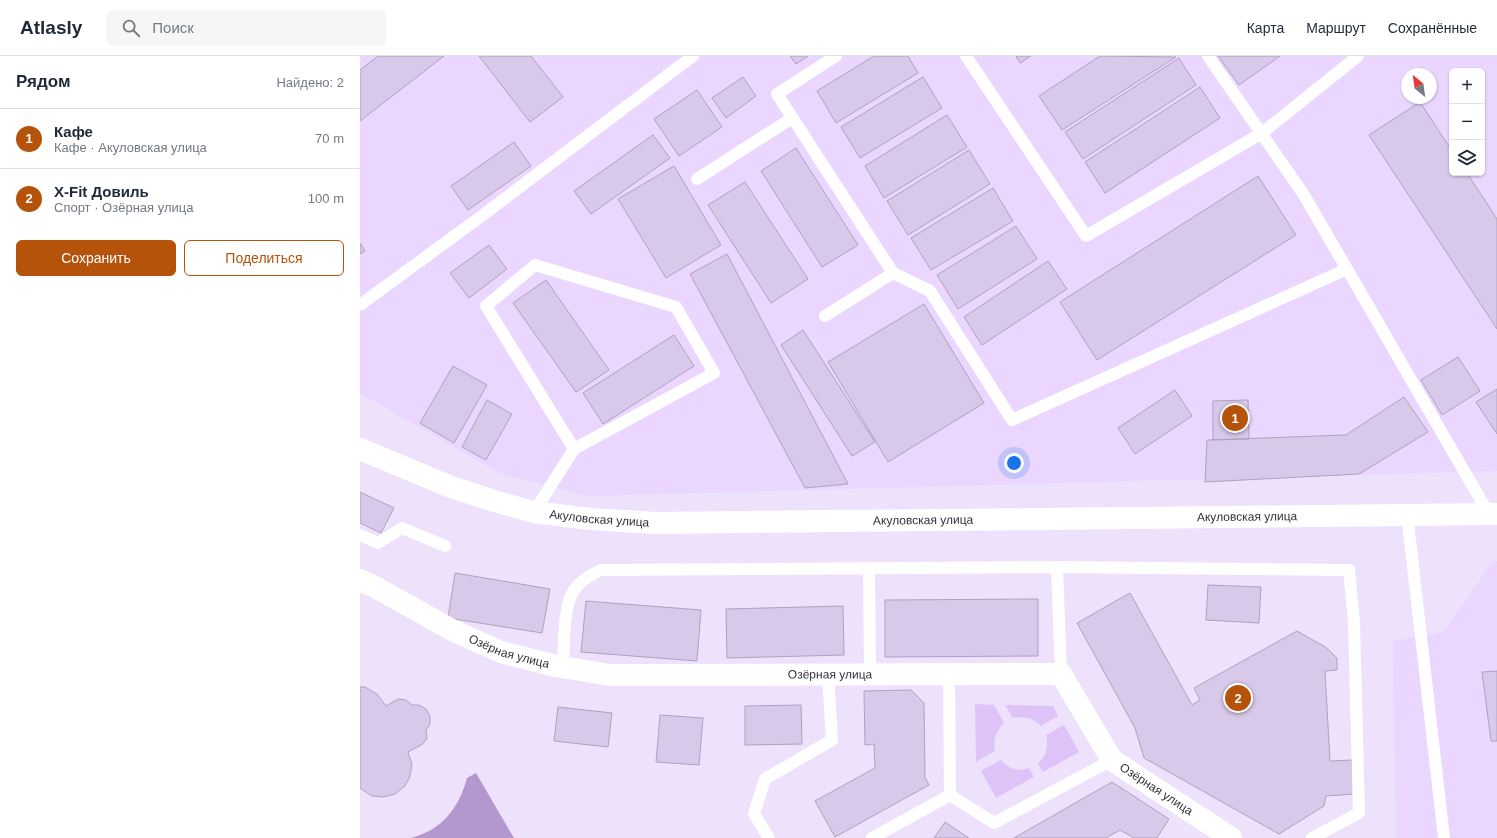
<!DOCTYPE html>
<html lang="ru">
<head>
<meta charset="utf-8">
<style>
	body { margin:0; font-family:Helvetica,sans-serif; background:#f6f6f7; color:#1f2937 }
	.controls { position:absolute; right:12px; top:12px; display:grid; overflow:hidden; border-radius:6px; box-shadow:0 1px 3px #0004 }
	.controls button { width:36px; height:36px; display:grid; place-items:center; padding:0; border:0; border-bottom:1px solid #e0e1e3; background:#fff; color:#1f2937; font:20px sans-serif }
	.compass { position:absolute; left:1041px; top:12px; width:36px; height:36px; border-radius:50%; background:#fff; box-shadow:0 1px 3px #0004; rotate:331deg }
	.you { position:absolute; left:654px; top:407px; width:14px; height:14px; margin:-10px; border:3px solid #fff; border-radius:50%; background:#1a73e8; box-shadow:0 0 0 6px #1a73e833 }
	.badge { display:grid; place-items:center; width:26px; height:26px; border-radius:50%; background:#b45309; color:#fff; font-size:13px; font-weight:700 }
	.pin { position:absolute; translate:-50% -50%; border:2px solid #fff; box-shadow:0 1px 4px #0006 }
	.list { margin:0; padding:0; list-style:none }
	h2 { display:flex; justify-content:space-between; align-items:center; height:52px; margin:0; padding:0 16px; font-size:17px }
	h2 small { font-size:13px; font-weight:400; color:#747a83 }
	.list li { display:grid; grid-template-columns:26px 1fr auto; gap:12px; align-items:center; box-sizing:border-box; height:60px; padding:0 16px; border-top:1px solid #e0e1e3 }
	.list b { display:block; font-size:15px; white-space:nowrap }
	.list p { margin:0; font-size:13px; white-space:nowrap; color:#747a83 }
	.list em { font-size:13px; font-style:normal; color:#747a83 }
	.actions { display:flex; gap:8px; padding:12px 16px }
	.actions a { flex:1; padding:9px 0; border:1px solid #b45309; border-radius:6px; text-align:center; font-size:14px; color:#b45309 }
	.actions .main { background:#b45309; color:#fff }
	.icon { flex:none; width:22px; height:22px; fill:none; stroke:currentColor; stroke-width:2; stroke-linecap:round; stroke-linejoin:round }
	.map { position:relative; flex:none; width:1137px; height:782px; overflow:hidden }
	header { display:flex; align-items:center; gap:24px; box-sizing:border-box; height:56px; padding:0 20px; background:#fff; border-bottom:1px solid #e0e1e3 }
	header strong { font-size:19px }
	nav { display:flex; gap:22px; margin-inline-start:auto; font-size:14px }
	.search { width:280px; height:36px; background:#f6f6f7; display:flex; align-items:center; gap:10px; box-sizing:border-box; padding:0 14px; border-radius:6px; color:#747a83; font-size:15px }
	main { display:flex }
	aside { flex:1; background:#fff }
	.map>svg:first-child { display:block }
	.built { fill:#ead6fe; fill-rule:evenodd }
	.green { fill:#ddc3f8 }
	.water { fill:#b398cf }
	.building { fill:#d8c8e9; stroke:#b0a1c0 }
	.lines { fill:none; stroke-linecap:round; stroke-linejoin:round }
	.lane { stroke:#fff; stroke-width:12 }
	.street { stroke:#fff; stroke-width:22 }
	.secondary { stroke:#fff; stroke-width:22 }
	.labels { text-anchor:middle; stroke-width:4; stroke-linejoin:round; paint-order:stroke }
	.street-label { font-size:12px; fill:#362f3c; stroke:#f7f1fe }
</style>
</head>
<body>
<header>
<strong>Atlasly</strong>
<div class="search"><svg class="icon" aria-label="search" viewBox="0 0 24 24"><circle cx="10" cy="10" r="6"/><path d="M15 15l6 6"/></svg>Поиск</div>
<nav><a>Карта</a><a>Маршрут</a><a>Сохранённые</a></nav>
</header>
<main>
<aside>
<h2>Рядом<small>Найдено: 2</small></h2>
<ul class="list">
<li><span class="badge">1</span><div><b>Кафе</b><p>Кафе · Акуловская улица</p></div><em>70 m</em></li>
<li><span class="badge">2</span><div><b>X-Fit Довиль</b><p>Спорт · Озёрная улица</p></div><em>100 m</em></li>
</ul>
<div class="actions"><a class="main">Сохранить</a><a>Поделиться</a></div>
</aside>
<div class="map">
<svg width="1137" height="782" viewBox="0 0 1137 782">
	<rect width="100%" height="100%" fill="#ede1fb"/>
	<path class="built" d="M0,0H1137V415L228,440L139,417L0,337ZM1092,15H1122V117H1092ZM1047,18H1071V42H1047Z
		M1133,505H1137V782H1036L1033,585L1084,576Z"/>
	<path class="green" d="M615,648L634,649L644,667C636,675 633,684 635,695L616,706Z
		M645,649L693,650L698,660L681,670C673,662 663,660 653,662Z
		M704,669L719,696L683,716L678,708C686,700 689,690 686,679Z
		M641,704C648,713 659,716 669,712L674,721L636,742L621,715Z"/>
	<path class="water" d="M116,717L154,782H51C82,774 99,752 107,722Z"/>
	<path class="building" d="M18,0H84L0,65V14Z
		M119,0H171L203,41L170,66Z
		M430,0H448L436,8Z
		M514,0H548L558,17L476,67L457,35Z
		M656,0H671L660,7Z
		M740,0L816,1L702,74L679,40Z
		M858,0H920L879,29Z
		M819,2L836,29L723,103L705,76Z
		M383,21L396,40L366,62L352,42Z
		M563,21L582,52L500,102L481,71Z
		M840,31L860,62L745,137L725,106Z
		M337,34L362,71L319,100L294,63Z
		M1060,46L1092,95V117H1107L1137,163V273L1009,79Z
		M587,59L607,91L524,142L505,110Z
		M293,79L310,102L231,158L214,135Z
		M154,86L171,110L108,154L91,130Z
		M436,92L498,189L462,211L401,115Z
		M609,94L630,128L548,179L527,145Z
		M314,110L361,189L306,222L258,143Z
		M898,120L936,179L737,304L700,246Z
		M385,126L448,223L411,247L348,149Z
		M633,132L653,165L571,214L551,182Z
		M656,170L677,203L598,253L577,219Z
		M0,187L5,195L0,198Z
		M129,189L147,213L109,242L90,217Z
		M367,198L488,428L445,432L330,218Z
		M688,205L707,233L622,289L604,261Z
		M186,224L249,314L216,336L153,247Z
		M564,248L624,347L528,406L468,306Z
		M443,274L515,386L492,400L421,289Z
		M314,279L334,310L243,368L223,337Z
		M1098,301L1120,335L1082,359L1061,324Z
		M93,310L127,329L94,387L60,367Z
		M1137,333V378L1116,346Z
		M815,334L832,360L775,398L758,372Z
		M1044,341L1068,376L999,418L845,426L847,384L986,379Z
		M127,344L152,358L126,404L102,391Z
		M888,344L889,383L853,384V345Z
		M0,436L34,452L21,477L0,467Z
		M95,517L190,533L182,577L88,562Z
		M848,529L901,531L899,567L846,564Z
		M770,537L832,649L840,644L834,632L937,575L967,592L977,602V614L965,615L970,705L992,704L994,738L966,740L964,750L919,778L784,702L775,672L717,567Z
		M678,543V600L525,601V544Z
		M226,545L341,554L337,605L221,596Z
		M483,550L484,599L367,602L366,553Z
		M1137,615V685H1131L1122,616Z
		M0,631H5L17,638L26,650L38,643L46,644L52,649H59L66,653L70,660V668L66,674L67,682L63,688L48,696L52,708L50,720L45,730L35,738L24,741L12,740L0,732Z
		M551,634L564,647L565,719H564L569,729L475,781L455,745L515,712L514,688L505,689L504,635Z
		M441,649L442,688L385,689V650Z
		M198,651L252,657L248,691L194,685Z
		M300,659L343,662L339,709L296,706Z
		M752,726L809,763L797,782H774L760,774L746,782H654Z
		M585,766L609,782H574Z"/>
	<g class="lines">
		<path class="lane" d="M476,0L417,38L533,217L570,235L652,364L987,213
			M606,0L726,180L902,77L998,0
			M848,0L944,139L1129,458
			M337,123L432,62
			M0,249L123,159L333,0
			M465,260L533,217
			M174,456L214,393L354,317L316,251L175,209L126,250L214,393
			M1047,458L1084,782
			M0,479L18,487L42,472L85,490
			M509,513L510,619
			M203,611C204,591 203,550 214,534C221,524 231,519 241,514L697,511
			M589,618L590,739
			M701,618L697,511L989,514L994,566L999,757L952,782
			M409,782L394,758L405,723L472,684L468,619
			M512,782L590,739L634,767L752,704"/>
		<path class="street" id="s1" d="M0,524L15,531L92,574L141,596L196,610L250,619L701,618L752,704L871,782"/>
		<path class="secondary" id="s2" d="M0,393L91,431L134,445L174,456L230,463L296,467L1137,458"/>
	</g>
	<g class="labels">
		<g class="street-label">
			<text dy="4" stroke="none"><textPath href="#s2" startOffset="899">Акуловская улица</textPath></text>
			<text dy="4" stroke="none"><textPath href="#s2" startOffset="251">Акуловская улица</textPath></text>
			<text dy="4" stroke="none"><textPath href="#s2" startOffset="575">Акуловская улица</textPath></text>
			<text dy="4" stroke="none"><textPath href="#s1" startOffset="166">Озёрная улица</textPath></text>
			<text dy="4" stroke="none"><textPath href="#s1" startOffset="490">Озёрная улица</textPath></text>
			<text dy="4" stroke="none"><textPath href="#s1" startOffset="874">Озёрная улица</textPath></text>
		</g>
	</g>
</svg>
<div class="controls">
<button>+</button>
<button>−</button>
<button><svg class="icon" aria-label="layers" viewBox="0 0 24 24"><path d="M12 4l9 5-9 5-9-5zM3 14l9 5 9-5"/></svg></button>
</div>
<svg class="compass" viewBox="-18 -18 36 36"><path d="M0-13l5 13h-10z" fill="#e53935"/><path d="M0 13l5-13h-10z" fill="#747a83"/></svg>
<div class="you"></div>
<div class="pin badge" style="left:875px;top:362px">1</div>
<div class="pin badge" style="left:878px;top:642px">2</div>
</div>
</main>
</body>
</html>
